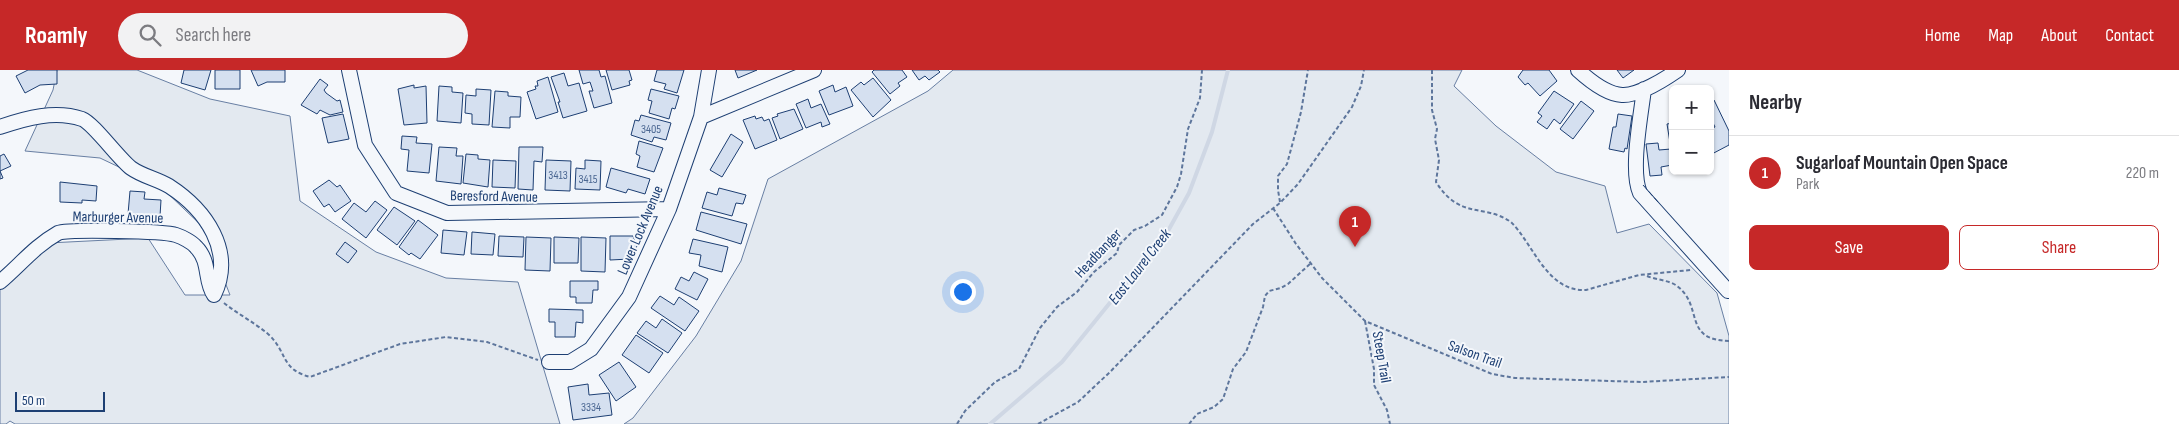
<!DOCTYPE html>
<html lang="en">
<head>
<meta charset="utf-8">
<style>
	body { margin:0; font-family:"Sofia Sans Condensed",sans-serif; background:#f2f2f3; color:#2b2b33 }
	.controls { position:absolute; right:15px; top:15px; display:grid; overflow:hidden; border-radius:8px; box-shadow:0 1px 4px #0004 }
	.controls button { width:45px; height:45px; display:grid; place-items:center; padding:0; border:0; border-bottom:1px solid #e1e1e2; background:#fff; color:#2b2b33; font:25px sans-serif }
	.scale { position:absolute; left:15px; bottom:12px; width:90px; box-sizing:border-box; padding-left:5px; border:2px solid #1d3f73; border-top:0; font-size:14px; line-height:18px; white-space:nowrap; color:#1d3f73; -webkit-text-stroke:4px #f4f7fb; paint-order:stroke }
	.you { position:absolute; left:962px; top:221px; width:18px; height:18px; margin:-12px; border:4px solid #fff; border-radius:50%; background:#1a73e8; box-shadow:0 0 0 8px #1a73e833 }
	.badge { display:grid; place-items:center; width:32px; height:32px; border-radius:50%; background:#c62828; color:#fff; font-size:16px; font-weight:700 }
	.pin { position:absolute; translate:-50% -41px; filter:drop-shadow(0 1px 2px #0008) }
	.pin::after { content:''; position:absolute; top:26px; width:18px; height:15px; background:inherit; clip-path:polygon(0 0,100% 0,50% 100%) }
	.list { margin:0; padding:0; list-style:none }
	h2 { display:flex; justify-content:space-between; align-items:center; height:65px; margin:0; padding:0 20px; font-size:21px }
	h2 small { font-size:16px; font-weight:400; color:#7c7c81 }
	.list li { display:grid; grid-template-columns:32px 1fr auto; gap:15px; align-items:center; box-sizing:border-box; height:75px; padding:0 20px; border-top:1px solid #e1e1e2 }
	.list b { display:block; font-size:19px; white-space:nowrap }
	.list p { margin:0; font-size:16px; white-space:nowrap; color:#7c7c81 }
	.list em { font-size:16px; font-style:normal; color:#7c7c81 }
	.actions { display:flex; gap:10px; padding:15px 20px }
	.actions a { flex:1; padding:11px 0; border:1px solid #c62828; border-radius:8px; text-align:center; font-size:18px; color:#c62828 }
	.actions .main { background:#c62828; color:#fff }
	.icon { flex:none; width:28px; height:28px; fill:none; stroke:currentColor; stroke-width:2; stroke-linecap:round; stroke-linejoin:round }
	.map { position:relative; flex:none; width:1729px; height:354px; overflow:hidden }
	header { display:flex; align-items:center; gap:30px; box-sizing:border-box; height:70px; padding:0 25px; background:#c62828; color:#fff }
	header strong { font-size:24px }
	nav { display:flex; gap:28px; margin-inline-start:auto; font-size:18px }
	.search { width:350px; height:45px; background:#f2f2f3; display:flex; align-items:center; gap:12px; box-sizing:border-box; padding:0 18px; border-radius:28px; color:#7c7c81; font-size:19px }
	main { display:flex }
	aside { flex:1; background:#fff }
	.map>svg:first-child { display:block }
	.green { fill:#e3e9f0; stroke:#687fa3 }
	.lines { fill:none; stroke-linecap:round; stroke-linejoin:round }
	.stream { stroke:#cfd7e4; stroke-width:4 }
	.building { fill:#d5e0f0; stroke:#1d3f73 }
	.minor-casing { stroke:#1d3f73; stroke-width:16 }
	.path { stroke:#5e769c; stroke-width:2; stroke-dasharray:4 2.5; stroke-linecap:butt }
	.minor { stroke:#f4f7fb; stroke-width:14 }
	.fence { stroke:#1d3f73; stroke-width:1; stroke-dasharray:6 2.5; stroke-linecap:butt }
	.labels { text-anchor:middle; stroke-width:4; stroke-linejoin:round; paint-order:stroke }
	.number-label { font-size:12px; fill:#4b6792 }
	.street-label { font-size:15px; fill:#1d3f73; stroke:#f4f7fb }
	.water-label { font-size:16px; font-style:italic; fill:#1d3f73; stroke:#f4f7fb }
</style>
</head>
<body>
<header>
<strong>Roamly</strong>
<div class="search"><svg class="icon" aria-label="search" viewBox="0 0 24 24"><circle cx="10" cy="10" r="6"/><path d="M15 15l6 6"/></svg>Search here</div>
<nav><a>Home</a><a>Map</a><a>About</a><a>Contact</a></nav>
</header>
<main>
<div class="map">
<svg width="1729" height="354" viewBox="0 0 1729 354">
	<rect width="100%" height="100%" fill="#f4f7fb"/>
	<path class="green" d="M57,0H137L210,29L290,46L300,131L376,182L446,208L518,212L560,354H15L10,351L6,354H0V209L48,173L148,168L185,225H230L204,158L161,117L100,88L25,81L53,20Z
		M953,0H1462L1454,16L1496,56L1556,102L1605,116L1617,163L1649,154L1717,223L1729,266V354H624L633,348L696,266L741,191L768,109L928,21Z"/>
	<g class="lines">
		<path class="stream" d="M990,354L1062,292L1168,161L1189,123L1212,62L1228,0"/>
	</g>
	<path class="building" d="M28,0H57V14L40,15L25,23L16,6Z
		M184,0H211L205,20L181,13Z
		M215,0H240V19H215Z
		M251,0H285V12H267L258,16Z
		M579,0H599L601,7L605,6L612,33L594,38L589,21H593L590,12L583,14Z
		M606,0H629L632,10L629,11L630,15L612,20Z
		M657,0H684L677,23L664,19L666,14L654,11Z
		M735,0H757L738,8Z
		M874,0H902L907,7L898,13L900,16L890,24L872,2Z
		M912,0H938L940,2L929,10L925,6L919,10Z
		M1523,0H1549L1557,11L1540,26L1528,13L1525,15L1518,7Z
		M1617,0H1634L1623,8Z
		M564,3L568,16L579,13L587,41L563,48L558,32H560L551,7Z
		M548,7L558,42L536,49L527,22L536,19L535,16H538L537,11Z
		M873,8L891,30L873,47L851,20L861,12L864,15Z
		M320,9L328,15L324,20L326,23L337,31L340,30L343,42L330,45L320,40L317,44L301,35Z
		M414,15V18L426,16L427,53L404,55L398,19Z
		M833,15L835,22L846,17L853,36L829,45L819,21Z
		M439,16L452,17V22L463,23L461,53L437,51Z
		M476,19L491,20L489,55L472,54V44L465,43L466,25L476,26Z
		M651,19L679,26L675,39L672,38L669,49L649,43L652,31L648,30Z
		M495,21L508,22V26L521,27L520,47H510V58L492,57Z
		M1554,21L1574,34L1560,54L1554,49L1547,59L1537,52L1542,46L1538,43Z
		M808,29L811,38L821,34L830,54L822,57L821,52L806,58L796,34Z
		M1714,30L1729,61V75L1710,85V59L1715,57L1710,47V32Z
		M1581,31L1594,41L1573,69L1560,59Z
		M794,39L803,59L780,69L772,48L778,46L777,44Z
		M343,44L349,69L328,73L322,48Z
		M1618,44L1632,46L1627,79L1625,78L1624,82L1609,79L1613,57H1616Z
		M641,45L671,53L666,70L654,67L652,72L631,65L635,50L639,51Z
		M755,46L756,49L762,47L764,51L769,49L777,70L755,79L743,50Z
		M1673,53V101L1672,95L1661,97L1662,105L1650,106L1646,74L1658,73L1659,80L1671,79L1667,54Z
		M731,64L743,72L722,107L710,100Z
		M402,66L417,67L416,73L432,74L429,103L407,101L409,80L401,79Z
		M639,71L663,78L654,102L637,97L640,86L636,84Z
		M439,77L457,78L456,86H463L461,114L436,111Z
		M519,77H543L542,92L534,91L533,120L518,119Z
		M4,84L11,96L0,101L3,108L0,109V86Z
		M466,84L478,85V89L490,90L488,117L463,113Z
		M493,90L516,91L515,118L492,117Z
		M546,90L571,91L570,121L545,120Z
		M585,90L601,91L600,120L575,119L576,98L585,99Z
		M611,98L650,109L645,124L628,119L626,123L606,117Z
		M329,110L337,117L340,115L351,131L335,142L329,134L324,137L313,121Z
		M60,112L97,116L96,131L82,130V133L60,132Z
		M719,118L746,125L743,134L736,133L732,146L702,138L707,122L717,125Z
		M130,121L145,122L144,129L161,130L160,146L128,144Z
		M375,131L387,140L366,168L342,149L354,133L366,142Z
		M394,137L415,151L397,175L377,160Z
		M701,142L747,154L741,174L696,160Z
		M418,150L438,165L420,189L411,183L409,185L399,177Z
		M443,160L467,162L464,185L441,183Z
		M472,162L495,164L493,185L471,184Z
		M499,166L524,167L523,187L498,186Z
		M610,166H633L637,176L630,189L610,190Z
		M526,167L551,168L550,201L525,200Z
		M554,167L579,168L578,193H554Z
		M581,167L606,168L605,202L581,201Z
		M693,169L728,177L722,202L699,196L701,185L689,183Z
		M345,172L357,181L348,193L336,184Z
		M694,202L708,209L697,230L675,219L681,207L689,211Z
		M570,211H598V220H593L592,233H576V227H570Z
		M660,226L674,235L679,227L699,241L685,261L651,238Z
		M549,239L583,240V253L576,252L575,267H555V252H549Z
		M662,249L682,263L668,283L637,263L646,251L656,258Z
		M636,265L663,283L649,303L622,285Z
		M619,292L636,317L616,331L599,305Z
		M588,314L589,325L609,323L612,345L573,350L568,317Z"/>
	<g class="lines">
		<defs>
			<path id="minor" d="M349,0L365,75L396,123L447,143L669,139
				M1578,0C1589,10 1606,24 1622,25C1638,26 1665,9 1678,0
				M1644,19C1641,45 1630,101 1640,123L1728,221
				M701,47L814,0
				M0,57C26,48 55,40 82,49C93,53 119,89 131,98C142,106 157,109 169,116C206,140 235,181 214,225C204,211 211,192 196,177C192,172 182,167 176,165C164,161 68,159 58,163C35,176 20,195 0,212
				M549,292H570L591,279L629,227L669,139L701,47L709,0"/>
		</defs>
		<use href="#minor" class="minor-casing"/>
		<path class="path" d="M1432,0V40L1437,59L1435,69L1439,90L1436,112C1460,150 1483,133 1511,152C1534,175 1547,222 1586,220L1639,205L1691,200
			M1280,132L1278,120V106L1287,94L1301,42L1308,0
			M1273,138L1296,174L1322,208L1365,251L1492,304L1515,308L1642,312L1729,307
			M1647,206C1656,210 1669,210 1677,216C1704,236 1682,270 1729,271
			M224,233C238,244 255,253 268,264C288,282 280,299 310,307L400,274L446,267L487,272L538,290
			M1365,251L1374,299V315L1387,340L1390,354
			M957,354L965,341L995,312L1019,299L1040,258L1057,237L1077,222L1094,202L1117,183L1119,175L1134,160L1145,156L1162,145L1177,117L1181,104L1188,59L1200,28L1202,0
			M1038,354L1078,332L1110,302L1253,154L1280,133L1298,114L1352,37L1361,16L1364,0
			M1189,354L1197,344L1214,337L1223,329L1233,299L1246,282L1263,237L1265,226L1269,221L1281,218L1288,214L1311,193"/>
		<use href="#minor" class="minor"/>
		<path class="fence" d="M1643,115L1658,132"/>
	</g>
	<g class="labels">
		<g class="number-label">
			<text x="651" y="63">3405</text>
			<text x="558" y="109">3413</text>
			<text x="588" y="113">3415</text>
			<text x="591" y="341">3334</text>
		</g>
		<g class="street-label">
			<text transform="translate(494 126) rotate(1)" y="5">Beresford Avenue</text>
			<text transform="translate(118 147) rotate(1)" y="5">Marburger Avenue</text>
			<text transform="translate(640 160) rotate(-67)" y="5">Lower Lock Avenue</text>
			<text transform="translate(1098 183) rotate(-47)" y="5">Headbanger</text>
			<text transform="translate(1475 284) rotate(20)" y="5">Salson Trail</text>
			<text transform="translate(1382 287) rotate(80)" y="5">Steep Trail</text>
		</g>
		<g class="water-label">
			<text transform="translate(1139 196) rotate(-52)" y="6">East Laurel Creek</text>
		</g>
	</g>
</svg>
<div class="controls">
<button>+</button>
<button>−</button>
</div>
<div class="scale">50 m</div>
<div class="you"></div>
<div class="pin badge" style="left:1355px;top:177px">1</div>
</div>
<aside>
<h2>Nearby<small></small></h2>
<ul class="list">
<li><span class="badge">1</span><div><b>Sugarloaf Mountain Open Space</b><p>Park</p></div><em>220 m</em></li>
</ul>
<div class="actions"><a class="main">Save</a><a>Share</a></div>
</aside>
</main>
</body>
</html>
